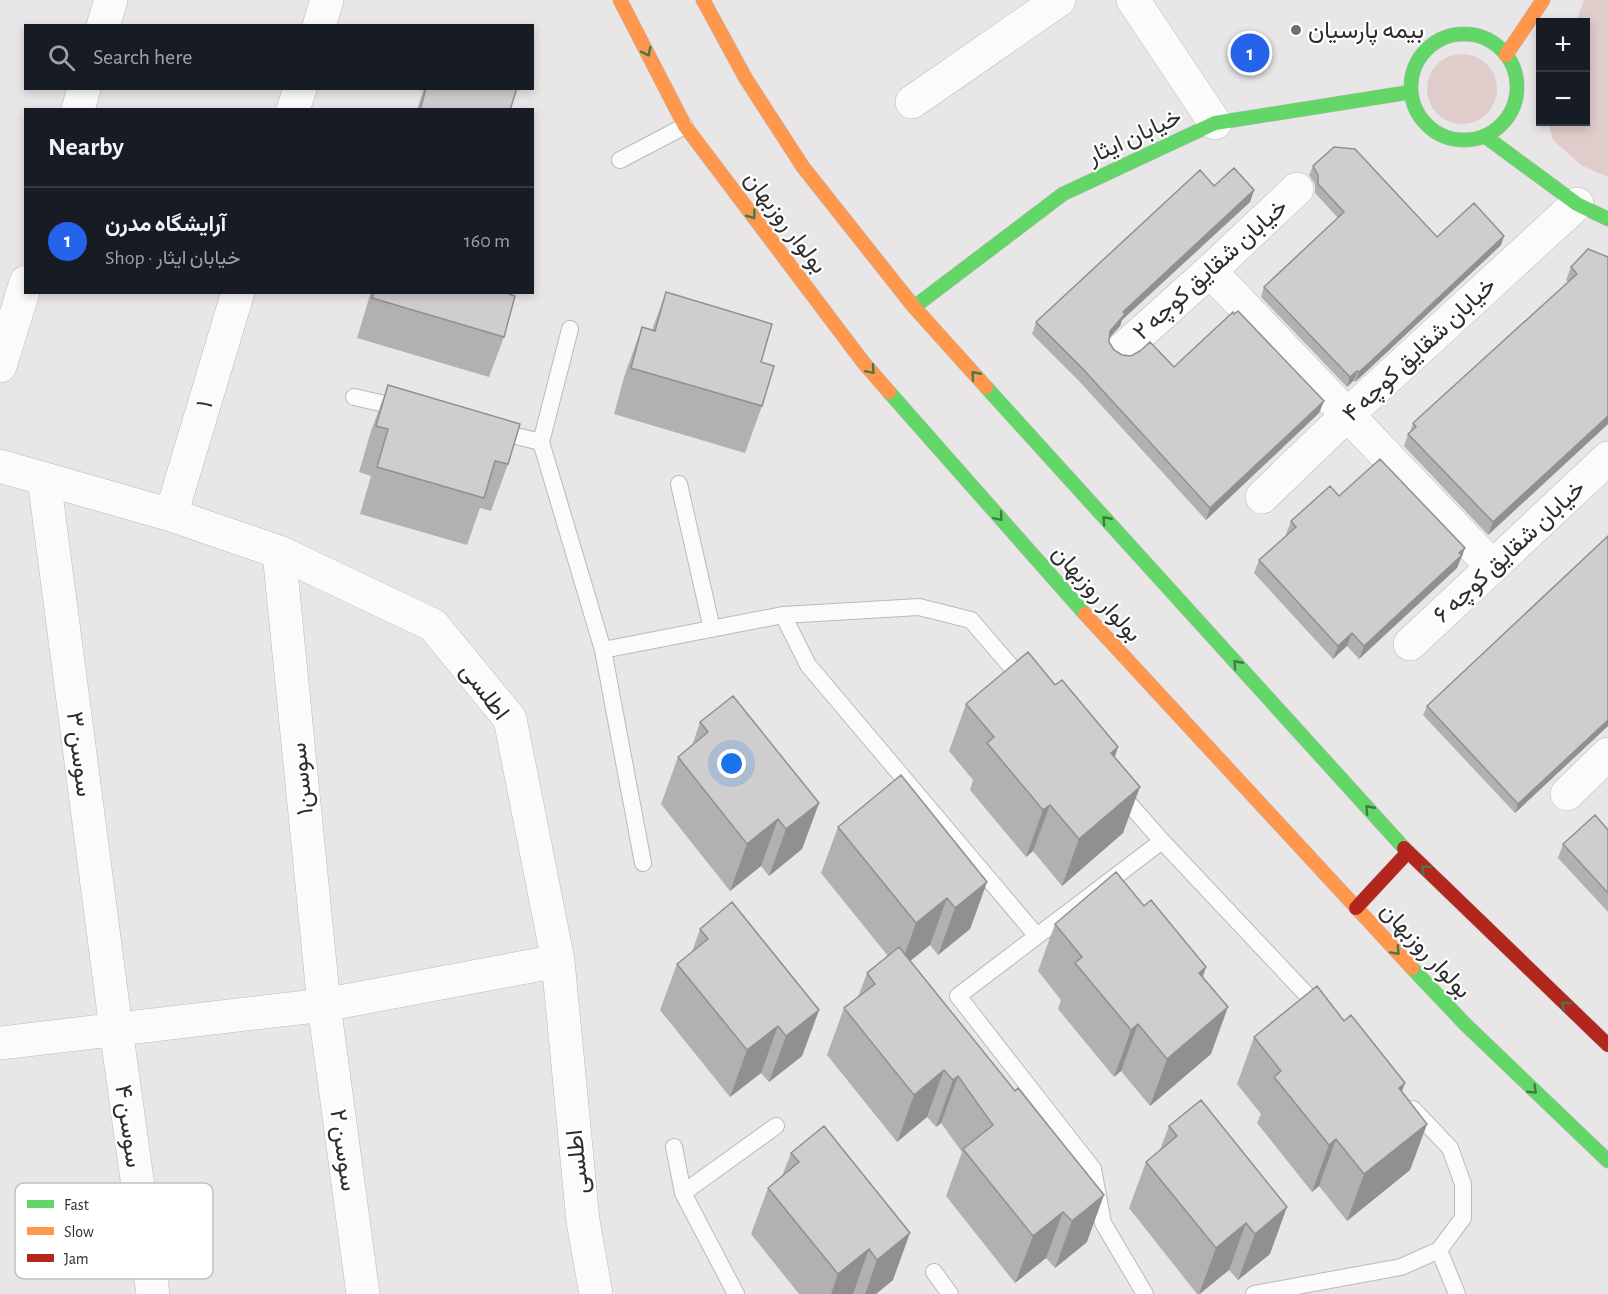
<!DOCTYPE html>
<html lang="en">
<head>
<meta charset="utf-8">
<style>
	body { margin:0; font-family:"Alegreya Sans",Vazirmatn,sans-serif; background:#20242c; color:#f1f3f6 }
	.controls { position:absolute; right:18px; top:18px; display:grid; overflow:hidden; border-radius:0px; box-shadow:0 3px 9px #0003 }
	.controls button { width:54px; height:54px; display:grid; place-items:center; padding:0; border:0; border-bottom:2px solid #363941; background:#171b24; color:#f1f3f6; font:30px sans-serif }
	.you { position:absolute; left:732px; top:764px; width:21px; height:21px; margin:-15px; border:4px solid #fff; border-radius:50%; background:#1a73e8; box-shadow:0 0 0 9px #1a73e833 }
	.badge { display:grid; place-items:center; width:39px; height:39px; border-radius:50%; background:#2563eb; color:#fff; font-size:20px; font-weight:700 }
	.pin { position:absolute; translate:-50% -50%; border:3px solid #fff; box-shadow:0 2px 6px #0006 }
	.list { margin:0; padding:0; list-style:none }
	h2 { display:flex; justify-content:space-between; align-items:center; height:78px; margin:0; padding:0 24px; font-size:26px }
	h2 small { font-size:20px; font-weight:400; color:#9ea1a6 }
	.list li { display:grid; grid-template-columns:39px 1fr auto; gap:18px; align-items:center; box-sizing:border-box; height:108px; padding:0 24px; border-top:2px solid #363941 }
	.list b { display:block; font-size:22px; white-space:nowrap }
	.list p { margin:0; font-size:20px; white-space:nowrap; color:#9ea1a6 }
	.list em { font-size:20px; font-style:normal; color:#9ea1a6 }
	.icon { flex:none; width:33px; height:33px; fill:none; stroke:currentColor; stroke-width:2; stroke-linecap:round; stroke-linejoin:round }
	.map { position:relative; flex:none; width:1608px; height:1294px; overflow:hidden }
	.search { position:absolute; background:#171b24; box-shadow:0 3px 9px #0003; left:24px; top:24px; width:510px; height:66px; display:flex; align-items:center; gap:15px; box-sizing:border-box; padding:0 21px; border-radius:0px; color:#9ea1a6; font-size:22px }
	.panel { position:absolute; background:#171b24; box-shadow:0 3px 9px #0003; left:24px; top:108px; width:510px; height:186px; border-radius:0px }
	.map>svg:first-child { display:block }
	.green { fill:#e0ccca }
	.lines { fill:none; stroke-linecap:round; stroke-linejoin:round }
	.lane-casing { stroke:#bbb9b9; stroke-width:18 }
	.street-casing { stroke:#bbb9b9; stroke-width:34 }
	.fast-casing { stroke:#bbb9b9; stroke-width:15 }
	.slow-casing { stroke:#bbb9b9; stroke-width:15 }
	.jam-casing { stroke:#bbb9b9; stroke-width:15 }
	.lane { stroke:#fcfbfb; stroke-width:16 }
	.street { stroke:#fcfbfb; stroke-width:33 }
	.fast { stroke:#63d668; stroke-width:14 }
	.slow { stroke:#ff974d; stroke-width:14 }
	.jam { stroke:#b3261e; stroke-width:14 }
	.wall { fill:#b2b0b0 }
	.shaded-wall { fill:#919090 }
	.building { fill:#cfcdcd; stroke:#919090; stroke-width:1.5 }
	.oneway { stroke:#467948 }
	.poi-dot { fill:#706e6e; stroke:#fff; stroke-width:2 }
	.labels { text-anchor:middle; stroke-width:4.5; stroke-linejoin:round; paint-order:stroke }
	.poi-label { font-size:24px; fill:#2f2d2d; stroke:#fff; text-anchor:start }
	.street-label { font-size:24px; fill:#2f2d2d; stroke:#fff }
	.key { fill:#fff; stroke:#c1c0c0; stroke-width:1.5 }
	.key-label { font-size:16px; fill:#2f2d2d }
</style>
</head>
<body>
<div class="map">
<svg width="1608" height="1294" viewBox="0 0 1608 1294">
	<rect width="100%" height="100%" fill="#e8e6e6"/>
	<path class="green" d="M1584,0H1608V177L1581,165L1553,140L1548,122H1586V22H1576Z
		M1427 89a35 35 0 1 1 70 0a35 35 0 1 1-70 0Z"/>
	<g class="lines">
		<defs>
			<path id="lane" d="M620,160L685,126
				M570,329L541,442L603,650L783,615L919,607L971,620L1026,684
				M354,397L403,408
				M495,431L541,442
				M679,484L712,629
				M783,615L808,665L1036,935
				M603,650L643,863
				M1117,790L1162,841L1322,1011
				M674,1147L683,1193L736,1294
				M683,1193L776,1126
				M1439,1250L1457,1294
				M934,1272L950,1294
				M1145,1294L1103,1223L1093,1169L958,996L1162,841
				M1254,1294L1401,1267L1439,1250L1463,1218V1184L1450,1148L1413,1109"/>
			<path id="street" d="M1133,0L1215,123
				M103,26L111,0
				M319,26L327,0
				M912,102L1059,0
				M78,110L84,88
				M293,110L300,88
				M1210,271L1492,566
				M1123,349L1210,271L1297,189
				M0,366L26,282
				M0,466L171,515L279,552L433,625L510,719L558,961L583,1221L596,1294
				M44,479L116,1029L153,1294
				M1262,497L1347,415L1577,204
				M171,515L238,292
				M279,552L324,1005L363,1294
				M1410,644L1608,458
				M1567,794L1608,754
				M0,1043L324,1005L558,961"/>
			<path id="fast" d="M1411 87a53 53 0 1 1 106 0a53 53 0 1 1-106 0Z
				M1486,137L1577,204L1608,219
				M914,307L1063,194L1215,123L1411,92
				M986,387L1404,848
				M889,392L1085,614
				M1412,968L1465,1024L1608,1161"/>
			<path id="slow" d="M620,0L685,126L863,362L889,392
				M703,0L746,79L803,167L914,307L986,387
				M1506,55L1543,0
				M1085,614L1412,968"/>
			<path id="jam" d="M1404,848L1608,1045
				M1356,908L1408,852"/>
		</defs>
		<use href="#lane" class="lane-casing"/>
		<use href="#street" class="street-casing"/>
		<use href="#fast" class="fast-casing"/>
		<use href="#slow" class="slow-casing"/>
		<use href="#jam" class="jam-casing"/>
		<use href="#lane" class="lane"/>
		<use href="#street" class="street"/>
		<use href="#fast" class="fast"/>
		<use href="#slow" class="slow"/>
		<use href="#jam" class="jam"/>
	</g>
	<path class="wall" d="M424,88H517L510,110H417Z
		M1313,166L1437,237L1501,245L1364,374L1355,382L1354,380L1347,387L1261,297L1264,287L1338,218L1315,193V184L1309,175Z
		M1214,186L1254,190L1250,202L1122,320L1120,326L1109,338V342L1114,350L1122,355L1324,401L1319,413L1206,520L1079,381L1032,334L1036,322Z
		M1608,257V424L1488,535L1404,446L1408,434L1410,432L1413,423L1568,282L1566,280L1571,267Z
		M371,292H503L504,337L489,377L357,338Z
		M666,292L761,362L762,406L745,453L614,414L625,374L642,327L652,330Z
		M388,385L508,464L491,511L480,508L467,545L360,514L371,476L359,472L371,431Z
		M1339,496L1465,548L1457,568L1359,659L1347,646L1333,659L1254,573L1259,560L1287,535L1286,534L1291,521Z
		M1055,685L1118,747L1115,757L1123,833L1062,886L1033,851L1026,857L970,790L973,780L949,751L966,704Z
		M1427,706L1608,726L1515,813L1423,715Z
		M700,722L819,803L802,849L769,876L761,866L730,891L661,804L678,757L692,746Z
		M838,827L987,882L970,929L938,955L930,945L910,961L1087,1242L1055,1268L1046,1258L1015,1283L946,1196L962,1152L941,1123L936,1127L927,1117L897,1142L827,1055L844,1008L858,997L867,973L888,956L821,873Z
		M1608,830V912L1558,858L1563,844Z
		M1144,906L1206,967L1203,977L1211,1054L1150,1106L1121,1071L1114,1077L1058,1009L1061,1000L1038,971L1055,924Z
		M700,929L819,1010L802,1056L769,1082L761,1073L730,1097L660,1010L677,964L692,952Z
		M1254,1037L1402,1092L1427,1124L1410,1170L1347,1221L1319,1186L1312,1192L1257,1123L1261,1114L1237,1084Z
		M1201,1100L1270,1254L1238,1280L1229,1270L1200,1294H1197L1129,1208L1146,1162L1160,1150L1169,1126Z
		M824,1126L893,1280L876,1294H799L751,1234L768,1188L782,1176L791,1153Z"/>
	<path class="shaded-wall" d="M1254,190L1250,202L1122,320L1120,326L1105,343L1110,331L1123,312Z
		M1504,236L1501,245L1355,382L1359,372Z
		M1357,371L1354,380L1347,387L1350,377Z
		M1324,401L1319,413L1206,520L1210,508Z
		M1608,416V424L1488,535L1493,522Z
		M1465,548L1457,568L1359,659L1364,646Z
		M1352,633L1347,646L1333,659L1338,646Z
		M1608,720V726L1515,813L1518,804Z
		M1118,747L1101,793L1111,753Z
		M1140,787L1123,833L1062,886L1079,839Z
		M819,803L802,849L769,876L786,829Z
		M1050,805L1033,851L1026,857L1043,810Z
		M778,819L761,866L730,891L747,844Z
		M987,882L970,929L938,955L955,908Z
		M947,898L930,945L899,970L916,923Z
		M1206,967L1189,1014L1199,973Z
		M1228,1007L1211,1054L1150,1106L1167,1059Z
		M819,1010L802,1056L769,1082L786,1036Z
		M1138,1024L1121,1071L1114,1077L1131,1030Z
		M778,1026L761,1073L730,1097L747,1050Z
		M944,1070L927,1117L897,1142L914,1095Z
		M958,1076L941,1123L936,1127L953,1080Z
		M1405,1083L1388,1130L1399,1088Z
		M1427,1124L1410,1170L1347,1221L1364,1174Z
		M1336,1139L1319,1186L1312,1192L1329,1145Z
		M1104,1195L1087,1242L1055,1268L1072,1221Z
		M1287,1207L1270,1254L1238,1280L1255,1234Z
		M1063,1212L1046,1258L1015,1283L1033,1236Z
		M1246,1223L1229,1270L1199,1294L1216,1248Z
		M910,1233L893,1280L876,1294H865L877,1260Z
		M869,1249L853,1294H831L838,1274Z"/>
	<path class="building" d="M426,88H517L510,110H420Z
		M1334,147L1355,149L1437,237L1474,203L1504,236L1368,364L1359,372L1357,371L1350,377L1264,287L1344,212L1318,184V175L1313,166Z
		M1234,168L1254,190L1123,312L1125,314L1110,331L1109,342L1114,350L1122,355L1131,356L1140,351L1150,342L1174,367L1233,312L1234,314L1238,311L1324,401L1210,508L1083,369L1036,322L1200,170L1214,186Z
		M1588,249L1608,257V416L1493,522L1408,434L1416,427L1413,423L1577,274L1571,267Z
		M374,292H503L515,296L504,337L372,298Z
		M666,292L772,324L761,362L774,366L762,406L631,368L642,327L655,331Z
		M388,385L520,424L508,464L495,461L484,498L377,467L388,429L376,426Z
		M1380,459L1465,548L1459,553L1462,555L1364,646L1352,633L1338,646L1259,560L1296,527L1291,521L1330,486L1339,496Z
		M1608,536V720L1518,804L1427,706Z
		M1028,652L1055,685L1062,680L1118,747L1111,753L1140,787L1079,839L1050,805L1043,810L987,743L994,737L966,704Z
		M733,696L819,803L786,829L778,819L747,844L678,757L708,732L700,722Z
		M901,775L987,882L955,908L947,898L916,923L838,827Z
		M1595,815L1608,830V893L1563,844Z
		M1116,872L1144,906L1151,900L1206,967L1199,973L1228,1007L1167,1059L1138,1024L1131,1030L1075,963L1082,957L1055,924Z
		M732,902L819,1010L786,1036L778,1026L747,1050L677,964L708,939L700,929Z
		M899,947L1015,1091L1018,1088L1104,1195L1072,1221L1063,1212L1033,1236L963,1149L993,1125L958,1076L953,1080L944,1070L914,1095L844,1008L875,984L867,973Z
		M1317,986L1344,1021L1351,1015L1405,1083L1399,1088L1427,1124L1364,1174L1336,1139L1329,1145L1274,1077L1281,1071L1254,1037Z
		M1201,1100L1287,1207L1255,1234L1246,1223L1216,1248L1146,1162L1177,1136L1169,1126Z
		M824,1126L910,1233L877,1260L869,1249L838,1274L768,1188L799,1162L791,1153Z"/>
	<defs><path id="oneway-chevron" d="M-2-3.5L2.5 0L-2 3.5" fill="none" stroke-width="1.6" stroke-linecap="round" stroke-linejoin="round" transform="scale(1.5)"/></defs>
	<g class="oneway">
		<use href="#oneway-chevron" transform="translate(647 52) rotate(63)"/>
		<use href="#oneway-chevron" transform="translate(752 215) rotate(53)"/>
		<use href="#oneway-chevron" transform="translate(871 370) rotate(49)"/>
		<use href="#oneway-chevron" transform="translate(975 375) rotate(-132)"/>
		<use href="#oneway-chevron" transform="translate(999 517) rotate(49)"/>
		<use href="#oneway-chevron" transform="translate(1106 520) rotate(-132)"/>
		<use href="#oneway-chevron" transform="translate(1237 664) rotate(-132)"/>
		<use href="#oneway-chevron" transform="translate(1369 809) rotate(-132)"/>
		<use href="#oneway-chevron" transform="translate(1425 869) rotate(-136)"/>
		<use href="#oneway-chevron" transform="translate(1396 951) rotate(47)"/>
		<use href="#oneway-chevron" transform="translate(1565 1005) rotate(-137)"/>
		<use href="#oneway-chevron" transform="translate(1533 1090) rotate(44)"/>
	</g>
	<circle class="poi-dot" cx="1296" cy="30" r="6"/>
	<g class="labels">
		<g class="poi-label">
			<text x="1308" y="38">بیمه پارسیان</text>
		</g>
		<g class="street-label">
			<text transform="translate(1134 136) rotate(-25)" y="8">خیابان ایثار</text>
			<text transform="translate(786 222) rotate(53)" y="8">بولوار روزبهان</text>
			<text transform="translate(1210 269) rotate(-42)" y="8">خیابان شقایق کوچه ۲</text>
			<text transform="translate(1419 349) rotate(-43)" y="8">خیابان شقایق کوچه ۴</text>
			<text transform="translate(204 404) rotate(-73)" y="8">۱</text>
			<text transform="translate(1509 551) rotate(-43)" y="8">خیابان شقایق کوچه ۶</text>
			<text transform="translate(1097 593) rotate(48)" y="8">بولوار روزبهان</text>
			<text transform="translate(485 691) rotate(53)" y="8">اطلسی</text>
			<text transform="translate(80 754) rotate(83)" y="8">سوسن ۳</text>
			<text transform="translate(301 779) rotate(-96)" y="8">سوسن۱</text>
			<text transform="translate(1426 950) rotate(47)" y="8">بولوار روزبهان</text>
			<text transform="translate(129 1126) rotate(82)" y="8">سوسن ۴</text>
			<text transform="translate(344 1150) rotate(82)" y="8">سوسن ۲</text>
			<text transform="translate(577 1162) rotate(-96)" y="8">اطلسی</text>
		</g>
	</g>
	<rect x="15" y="1183" width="198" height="96" rx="9" class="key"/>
	<rect x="27" y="1200" width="27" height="8" fill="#63d668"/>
	<rect x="27" y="1227" width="27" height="8" fill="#ff974d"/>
	<rect x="27" y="1254" width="27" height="8" fill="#b3261e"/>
	<g class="key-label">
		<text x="64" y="1210">Fast</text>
		<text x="64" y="1237">Slow</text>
		<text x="64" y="1264">Jam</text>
	</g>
</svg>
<div class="controls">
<button>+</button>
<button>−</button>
</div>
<div class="you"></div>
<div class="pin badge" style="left:1250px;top:53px">1</div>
<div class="search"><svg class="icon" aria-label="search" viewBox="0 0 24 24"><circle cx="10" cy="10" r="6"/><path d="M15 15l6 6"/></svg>Search here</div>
<section class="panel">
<h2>Nearby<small></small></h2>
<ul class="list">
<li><span class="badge">1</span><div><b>آرایشگاه مدرن</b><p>Shop · خیابان ایثار</p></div><em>160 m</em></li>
</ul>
</section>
</div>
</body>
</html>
